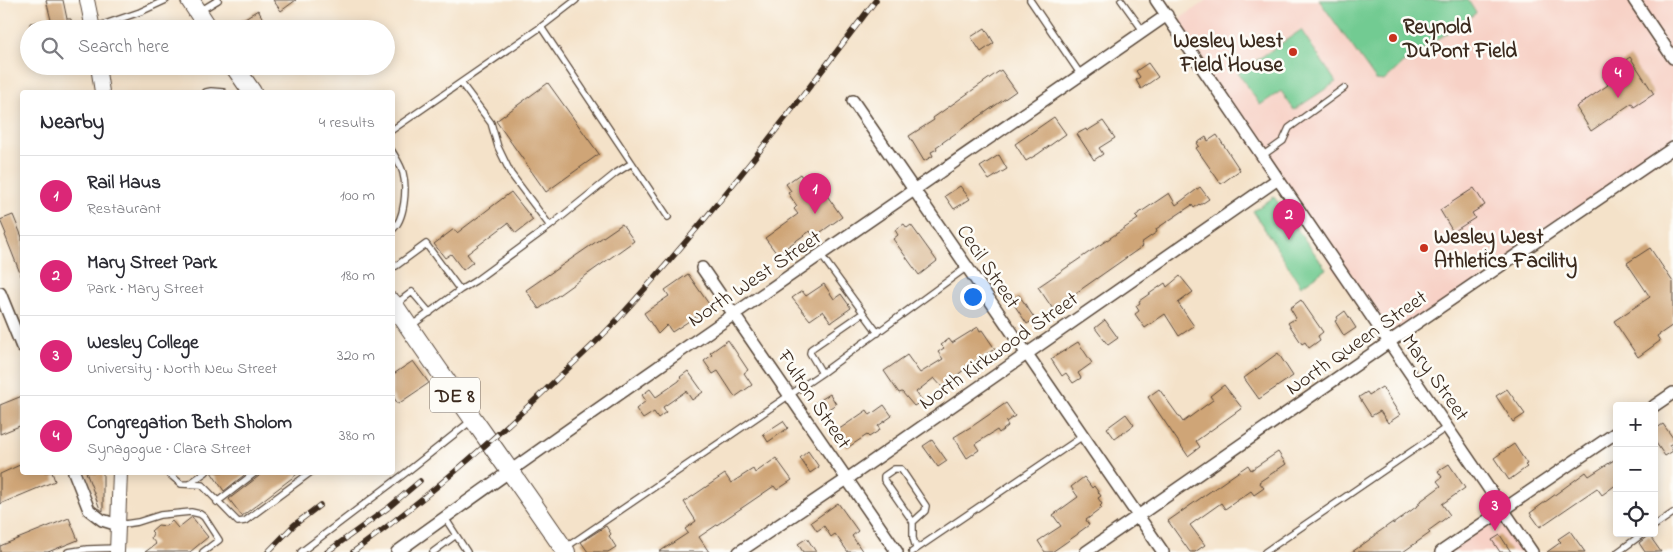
<!DOCTYPE html>
<html lang="en">
<head>
<meta charset="utf-8">
<style>
	body { margin:0; font-family:"Indie Flower",sans-serif; background:#f2f2f3; color:#2b2b33 }
	.controls { position:absolute; right:15px; bottom:15px; display:grid; overflow:hidden; border-radius:5px; box-shadow:0 2px 12px #0003 }
	.controls button { width:45px; height:45px; display:grid; place-items:center; padding:0; border:0; border-bottom:1px solid #e1e1e2; background:#fff; color:#2b2b33; font:25px sans-serif }
	.you { position:absolute; left:972px; top:296px; width:18px; height:18px; margin:-12px; border:4px solid #fff; border-radius:50%; background:#1a73e8; box-shadow:0 0 0 8px #1a73e833 }
	.badge { display:grid; place-items:center; width:32px; height:32px; border-radius:50%; background:#db2777; color:#fff; font-size:16px; font-weight:700 }
	.pin { position:absolute; translate:-50% -41px; filter:drop-shadow(0 1px 2px #0008) }
	.pin::after { content:''; position:absolute; top:26px; width:18px; height:15px; background:inherit; clip-path:polygon(0 0,100% 0,50% 100%) }
	.list { margin:0; padding:0; list-style:none }
	h2 { display:flex; justify-content:space-between; align-items:center; height:65px; margin:0; padding:0 20px; font-size:21px }
	h2 small { font-size:16px; font-weight:400; color:#7c7c81 }
	.list li { display:grid; grid-template-columns:32px 1fr auto; gap:15px; align-items:center; box-sizing:border-box; height:80px; padding:0 20px; border-top:1px solid #e1e1e2 }
	.list b { display:block; font-size:19px; white-space:nowrap }
	.list p { margin:0; font-size:16px; white-space:nowrap; color:#7c7c81 }
	.list em { font-size:16px; font-style:normal; color:#7c7c81 }
	.icon { flex:none; width:28px; height:28px; fill:none; stroke:currentColor; stroke-width:2; stroke-linecap:round; stroke-linejoin:round }
	.map { position:relative; flex:none; width:1673px; height:552px; overflow:hidden }
	.search { position:absolute; background:#fff; box-shadow:0 2px 12px #0003; left:20px; top:20px; width:375px; height:55px; display:flex; align-items:center; gap:12px; box-sizing:border-box; padding:0 18px; border-radius:28px; color:#7c7c81; font-size:19px }
	.panel { position:absolute; background:#fff; box-shadow:0 2px 12px #0003; left:20px; top:90px; width:375px; height:385px; border-radius:5px }
	.map>svg:first-child { display:block }
	.built { fill:#f7d1c6 }
	.green { fill:#72cb92; stroke:#567a58 }
	.building { fill:#cfa577 }
	.lines { fill:none; stroke-linecap:round; stroke-linejoin:round }
	.service-casing { stroke:#574638; stroke-width:8 }
	.minor-casing { stroke:#574638; stroke-width:14 }
	.tertiary-casing { stroke:#574638; stroke-width:16 }
	.trunk-casing { stroke:#574638; stroke-width:20 }
	.service { stroke:#fff; stroke-width:5.5 }
	.minor { stroke:#fff; stroke-width:11 }
	.tertiary { stroke:#fff; stroke-width:14 }
	.trunk { stroke:#fff; stroke-width:18 }
	.rail-casing { stroke:#3b2a1e; stroke-width:5.5 }
	.rail { stroke:#fdfcf7; stroke-width:4; stroke-dasharray:11; stroke-linecap:butt }
	.poi-dot { fill:#c8321e; stroke:#fdfcf7; stroke-width:2 }
	.labels { text-anchor:middle; stroke-width:5; stroke-linejoin:round; paint-order:stroke }
	.shield { fill:#fdfcf7; stroke:#75695f; stroke-width:1 }
	.shield-label { font-size:20px; font-weight:bold; fill:#3b2a1e }
	.poi-label { font-size:21px; font-weight:bold; fill:#3b2a1e; stroke:#fdfcf7; text-anchor:start }
	.street-label { font-size:21px; fill:#3b2a1e; stroke:#fdfcf7 }
</style>
</head>
<body>
<div class="map">
<svg width="1673" height="552" viewBox="0 0 1673 552">
	<rect width="100%" height="100%" fill="#fdfcf7"/>
	<filter id="ink" filterUnits="userSpaceOnUse"><feTurbulence type="fractalNoise" baseFrequency=".02" numOctaves="2"/><feDisplacementMap in="SourceGraphic" scale="10" xChannelSelector="R" yChannelSelector="G"/><feConvolveMatrix kernelMatrix="1 2 1 2 8 2 1 2 1" color-interpolation-filters="sRGB"/></filter>
	<filter id="wash" filterUnits="userSpaceOnUse"><feTurbulence type="fractalNoise" baseFrequency=".0096" numOctaves="4" result="noise"/><feDisplacementMap in="SourceGraphic" scale="20" xChannelSelector="R" yChannelSelector="G"/><feGaussianBlur stdDeviation="1.12" result="paint"/><feColorMatrix in="noise" values="0 0 0 0 0 0 0 0 0 0 0 0 0 0 0 0 0 1.4 0 .05"/><feComposite in="paint" operator="in"/></filter>
	<g filter="url(#wash)">
		<rect width="100%" height="100%" fill="#f4e2c9"/>
		<path class="built" d="M1207,0H1673V151L1384,345L1172,24Z
			M1503,510L1532,552H1441Z"/>
		<path class="green" d="M1319,0H1468L1476,13L1403,63L1384,81L1376,80Z
			M1301,30L1336,82L1294,110L1281,91L1260,105L1238,73Z
			M1274,197L1326,269L1301,286L1253,211Z"/>
		<g id="blocks">
			<path class="building" d="M46,0H63L67,19H71L72,29H30V23L51,20Z
				M273,0H296L281,11Z
				M258,10L264,21L252,29H244L240,21Z
				M985,28L994,43L981,52L971,37Z
				M1630,57L1654,94L1634,107L1632,103L1591,131L1576,107L1608,85L1603,76Z
				M1148,63L1158,77L1141,89L1136,80L1140,77L1136,71Z
				M1001,70L1016,91L936,147L937,149L931,152L933,156L924,161L909,136L934,120L933,118Z
				M548,83L599,154L546,192L496,121Z
				M1054,117L1066,134L1038,154L1026,161L1015,144Z
				M1103,121L1115,138L1099,148L1103,154L1094,160L1077,134L1086,129L1087,131Z
				M1217,135L1240,170L1221,184L1196,148L1199,146L1197,143L1206,137L1208,141Z
				M999,155L1007,169L989,180L980,167Z
				M814,173L826,188L823,190L842,217L814,237L810,231L777,254L765,238L798,214L794,209L797,206L788,193L791,191L786,184L800,174L804,180Z
				M960,186L970,199L954,209L945,196Z
				M1200,187L1209,199L1200,205L1199,204L1194,208L1192,205L1156,229L1157,232L1141,243L1143,246L1053,309L1038,287L1138,219L1135,216L1169,193L1176,205Z
				M1474,188L1485,205L1472,213L1475,218L1453,232L1440,210Z
				M511,192L533,220L516,233L508,223L467,254L473,262L463,270L451,254L445,258L434,244L454,229L457,233Z
				M13,215L22,237V278L5,235L6,234L0,220Z
				M622,224L634,241L539,309L526,290Z
				M904,224L907,228L911,225L937,261L919,275L893,239L898,235L895,230Z
				M1650,248L1673,282V325L1657,336L1660,341L1638,357L1614,321L1650,297L1627,263Z
				M688,274L711,307L672,332L667,325L658,334L644,313L669,296L665,290Z
				M1180,276L1193,292L1178,303L1194,326L1179,336L1165,314L1145,328L1135,314L1139,311L1136,306L1140,303L1139,301L1165,283L1167,287Z
				M824,284L834,299L841,294L851,308L831,322L823,311L810,320L792,298L802,291L806,296Z
				M1019,295L1035,319L1027,324L1011,300Z
				M1301,300L1323,332L1318,336L1320,340L1309,348L1305,342L1302,344L1288,323L1296,318L1290,308Z
				M1345,311L1356,328L1344,336L1335,321L1338,319L1337,317Z
				M1105,320L1118,338L1108,345L1095,328Z
				M978,327L980,331L982,330L995,349L979,358L942,387L934,378L916,392L922,401L914,406L902,392L899,393L884,371L907,355L920,373L943,359L938,352L944,348L941,345L949,339L952,343Z
				M728,340L748,370L744,373L752,385L735,397L718,371L713,374L704,361L712,355L710,353Z
				M1078,342L1092,363L1078,373L1081,378L1073,383L1066,373L1062,376L1051,359Z
				M1278,353L1293,376L1259,399L1244,378Z
				M413,361L429,383L398,404L392,395V375Z
				M688,371L703,392L692,400L686,391L663,407L666,412L658,418L654,412L643,419L636,409L646,401L642,395L650,389L656,397L679,381L681,378L680,377Z
				M1224,385L1242,408L1196,441L1200,447L1188,456L1148,397L1159,389L1183,422L1213,400L1210,396Z
				M1382,387L1400,415L1388,423L1380,411L1371,416L1359,397L1367,392L1369,395Z
				M1507,389L1525,414L1513,422L1496,396Z
				M830,394L836,404L821,414L814,404Z
				M22,396V425L0,434V405Z
				M1006,403L1015,416L1006,422L1008,426L999,433L997,430L975,444L979,450L967,458L954,437L974,425Z
				M884,405L892,416L878,426L880,430L869,437L867,435L847,448L835,432L867,410L870,415Z
				M1126,414L1134,425L1115,439L1107,428Z
				M783,421L788,428L768,442L763,434Z
				M1663,424L1673,438V443L1669,445L1673,451L1665,456L1654,440V430Z
				M932,440L947,461L938,467L923,446Z
				M1514,444L1527,464L1525,465L1527,467L1509,480L1494,458Z
				M808,451L819,467L810,473L800,458Z
				M1278,452L1286,464L1259,482L1264,488L1254,495L1251,491L1225,509L1221,503L1190,525L1205,545L1195,552H1190L1168,521L1248,465L1251,470Z
				M776,458L792,480L777,490L774,486L699,537L709,552H659L688,533L685,529L696,521L684,502L725,474L731,483L753,469L755,473Z
				M1617,458V484L1602,495L1597,488L1540,527L1530,513L1586,472L1589,476Z
				M22,464V472H52L55,481L0,504V474Z
				M1449,464L1465,488L1442,504L1450,515L1428,531L1430,533L1403,552H1352L1376,535V534L1393,522V524L1420,504L1418,503L1441,486L1437,481L1442,477L1438,471Z
				M86,472H103V511L100,509Z
				M211,472H248L224,491Z
				M261,472H300L242,516L229,499L259,476Z
				M1084,477L1092,488L1094,486L1101,496L1098,498L1102,504L1100,506L1102,508L1086,520L1089,525L1078,533V534L1052,552H1045L1038,541L1061,526L1053,515L1078,497L1071,487Z
				M838,503L858,531L852,536L863,552H848L835,534L831,537L824,526L817,531L811,522Z
				M192,517L208,537L190,552H145L156,544L151,538L153,533L151,531L158,525L166,526L172,521L178,528Z
				M69,518L78,540L48,552H0V546Z
				M606,526L611,534L609,536L616,547L608,552H588L581,542Z
				M1570,531L1585,552H1547L1561,542L1558,539Z
				M1500,535L1511,552H1500L1492,540Z
				M1649,535L1661,552H1645L1639,543Z
				M807,538L816,552H803L798,544Z"/>
		</g>
	</g>
	<g filter="url(#ink)">
		<use href="#blocks" fill-opacity="0" stroke="#574638" stroke-width="1"/>
		<g class="lines">
			<defs>
				<path id="service" d="M1030,0L1081,75
					M1121,0L1144,32
					M200,11L218,0
					M541,27L668,217
					M93,28L140,12L166,0
					M461,83L491,123L498,147L511,174L550,226L616,173L632,163
					M206,92L211,91L223,92
					M392,130L541,27L576,0
					M392,151C396,158 401,165 403,173C407,188 405,220 392,230
					M1262,156L1283,141L1289,128L1344,88
					M821,255L878,333
					M396,266L426,244L460,290L411,326
					M460,290L475,281L550,226
					M396,304L412,292L430,313
					M822,373L810,353L811,349L863,313
					M167,472L181,484L202,485L238,522L245,521L311,472
					M189,484L206,472
					M217,502L256,472
					M445,518L467,552
					M913,522L925,511L926,506L901,469H894L884,476V480L913,522V538L916,548
					M118,525L138,522L160,515L191,512L200,514L204,517L219,540L203,552
					M1654,526L1673,513
					M565,548L822,373L967,267
					M68,552L87,549L117,548
					M301,552L408,471L471,421
					M433,552L456,535
					M912,552L1083,436
					M1265,552L1447,427
					M1618,552L1644,533"/>
				<path id="minor" d="M1156,0L1532,552
					M1634,0L1673,58
					M853,101L1163,552
					M702,268L897,552
					M0,293L22,347
					M1654,406L1673,393
					M74,472L89,510L102,520L118,525
					M397,552C650,369 910,194 1167,15
					M739,552L847,479L1278,179
					M1086,552L1389,342L1673,148
					M1441,552L1617,432"/>
				<path id="tertiary" d="M87,0L93,29
					M98,66L102,92
					M117,552L120,472"/>
				<path id="trunk" d="M190,0L209,29
					M234,66L252,92
					M392,302C449,387 509,468 566,552"/>
			</defs>
			<use href="#service" class="service-casing"/>
			<use href="#minor" class="minor-casing"/>
			<use href="#tertiary" class="tertiary-casing"/>
			<use href="#trunk" class="trunk-casing"/>
			<use href="#service" class="service"/>
			<use href="#minor" class="minor"/>
			<use href="#tertiary" class="tertiary"/>
			<use href="#trunk" class="trunk"/>
			<defs>
				<path id="rail" d="M268,552L294,525L320,505
					M327,552L388,508L420,481
					M353,552C426,499 495,439 560,376C579,358 598,341 615,322C709,220 792,110 876,0"/>
			</defs>
			<use href="#rail" class="rail-casing"/>
			<use href="#rail" class="rail"/>
		</g>
	</g>
	<g class="poi-dot">
		<circle cx="1393" cy="38" r="5"/>
		<circle cx="1293" cy="52" r="5"/>
		<circle cx="1424" cy="248" r="5"/>
	</g>
	<g class="labels">
		<rect class="shield" x="430" y="377.5" width="50" height="35" rx="4"/>
		<g class="shield-label">
			<text x="455" y="402">DE 8</text>
		</g>
		<g class="poi-label">
			<text x="1403" y="33">Reynold<tspan x="1403" dy="24">DuPont Field</tspan></text>
			<text x="1283" y="47" text-anchor="end">Wesley West<tspan x="1283" dy="24">Field House</tspan></text>
			<text x="1434" y="243">Wesley West<tspan x="1434" dy="24">Athletics Facility</tspan></text>
		</g>
		<g class="street-label">
			<text transform="translate(989 266) rotate(56)" y="7">Cecil Street</text>
			<text transform="translate(754 278) rotate(-34)" y="7">North West Street</text>
			<text transform="translate(1356 342) rotate(-35)" y="7">North Queen Street</text>
			<text transform="translate(998 350) rotate(-35)" y="7">North Kirkwood Street</text>
			<text transform="translate(1436 377) rotate(55)" y="7">Mary Street</text>
			<text transform="translate(815 399) rotate(56)" y="7">Fulton Street</text>
		</g>
	</g>
</svg>
<div class="controls">
<button>+</button>
<button>−</button>
<button><svg class="icon" aria-label="locate" viewBox="0 0 24 24"><circle cx="12" cy="12" r="6"/><path d="M12 2v4M12 18v4M2 12h4M18 12h4"/></svg></button>
</div>
<div class="you"></div>
<div class="pin badge" style="left:815px;top:214px">1</div>
<div class="pin badge" style="left:1289px;top:240px">2</div>
<div class="pin badge" style="left:1495px;top:531px">3</div>
<div class="pin badge" style="left:1618px;top:98px">4</div>
<div class="search"><svg class="icon" aria-label="search" viewBox="0 0 24 24"><circle cx="10" cy="10" r="6"/><path d="M15 15l6 6"/></svg>Search here</div>
<section class="panel">
<h2>Nearby<small>4 results</small></h2>
<ul class="list">
<li><span class="badge">1</span><div><b>Rail Haus</b><p>Restaurant</p></div><em>100 m</em></li>
<li><span class="badge">2</span><div><b>Mary Street Park</b><p>Park · Mary Street</p></div><em>180 m</em></li>
<li><span class="badge">3</span><div><b>Wesley College</b><p>University · North New Street</p></div><em>320 m</em></li>
<li><span class="badge">4</span><div><b>Congregation Beth Sholom</b><p>Synagogue · Clara Street</p></div><em>380 m</em></li>
</ul>
</section>
</div>
</body>
</html>
